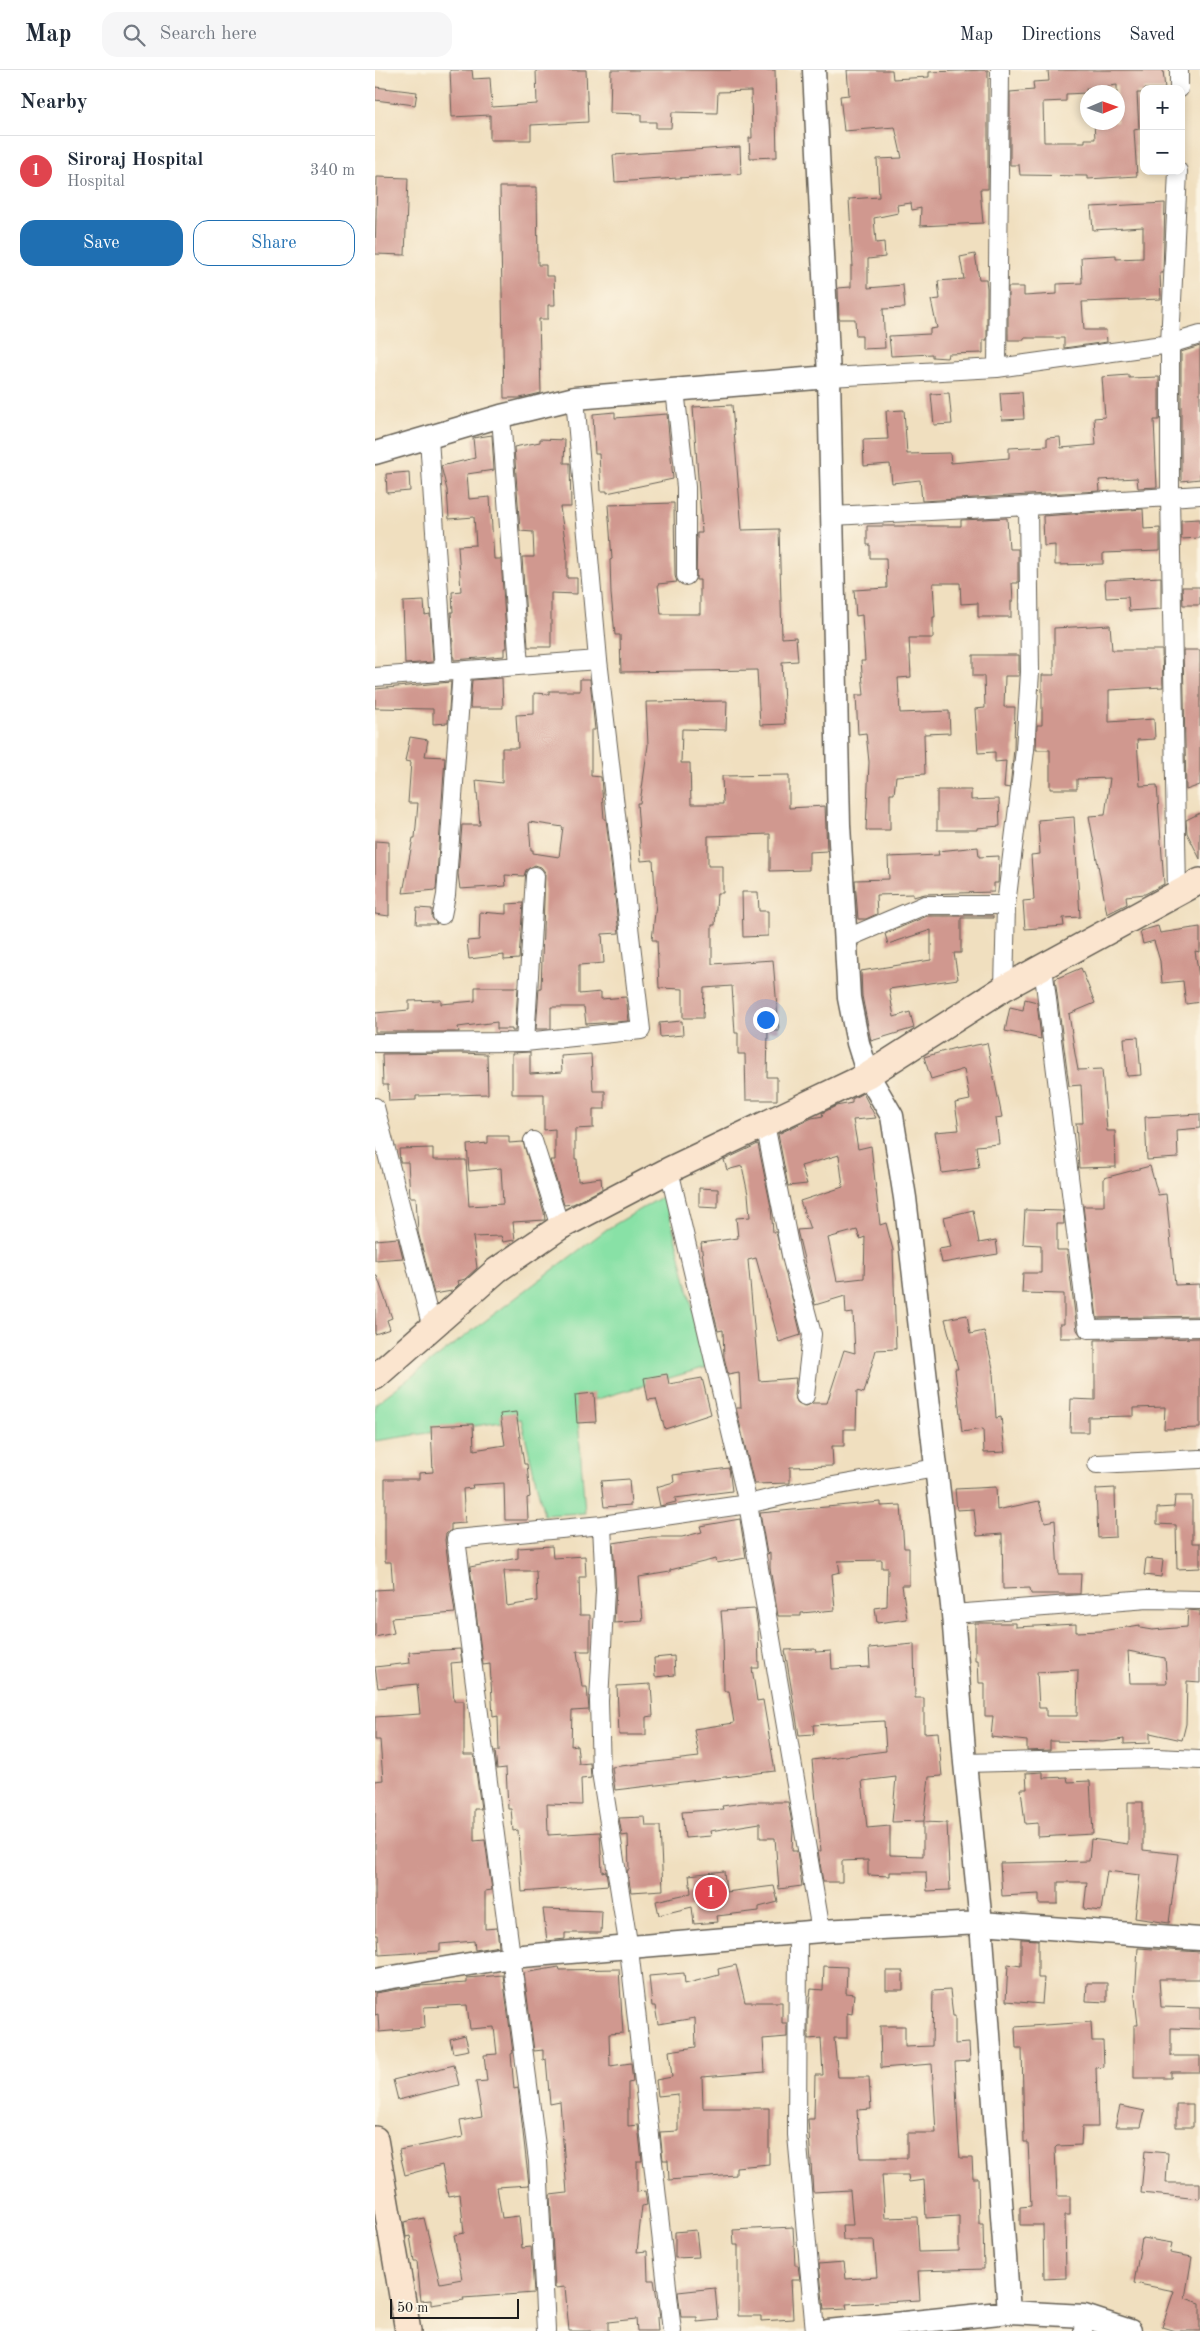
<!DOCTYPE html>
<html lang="en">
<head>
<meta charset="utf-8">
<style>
	body { margin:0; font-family:"Old Standard TT",serif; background:#f6f6f7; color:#1f2937 }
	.controls { position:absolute; right:15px; top:15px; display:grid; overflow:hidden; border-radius:10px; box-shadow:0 2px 8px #0003 }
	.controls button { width:45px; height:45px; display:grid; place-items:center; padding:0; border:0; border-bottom:1px solid #e0e1e3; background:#fff; color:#1f2937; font:25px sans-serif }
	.compass { position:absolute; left:705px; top:15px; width:45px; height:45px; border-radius:50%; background:#fff; box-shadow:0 2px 8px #0003; rotate:88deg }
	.scale { position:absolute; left:15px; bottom:12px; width:129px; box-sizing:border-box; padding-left:5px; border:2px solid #1c1c1c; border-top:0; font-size:14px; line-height:18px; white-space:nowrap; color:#1c1c1c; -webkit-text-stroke:4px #fcf5e5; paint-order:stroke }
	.you { position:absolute; left:390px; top:949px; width:18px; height:18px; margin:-12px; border:4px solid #fff; border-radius:50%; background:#1a73e8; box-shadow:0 0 0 8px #1a73e833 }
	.badge { display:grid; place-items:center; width:32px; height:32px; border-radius:50%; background:#1f6fb2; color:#fff; font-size:16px; font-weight:700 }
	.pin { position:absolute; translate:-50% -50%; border:2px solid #fff; box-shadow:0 1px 5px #0006 }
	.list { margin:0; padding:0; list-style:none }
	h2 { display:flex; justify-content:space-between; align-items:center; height:65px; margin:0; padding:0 20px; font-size:21px }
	h2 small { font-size:16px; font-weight:400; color:#747a83 }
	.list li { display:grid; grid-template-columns:32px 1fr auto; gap:15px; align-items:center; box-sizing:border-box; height:70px; padding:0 20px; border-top:1px solid #e0e1e3 }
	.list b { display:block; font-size:19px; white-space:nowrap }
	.list p { margin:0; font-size:16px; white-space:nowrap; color:#747a83 }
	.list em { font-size:16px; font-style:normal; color:#747a83 }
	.actions { display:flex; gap:10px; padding:15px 20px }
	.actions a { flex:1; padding:11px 0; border:1px solid #1f6fb2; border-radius:15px; text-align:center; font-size:18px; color:#1f6fb2 }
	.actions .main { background:#1f6fb2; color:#fff }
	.icon { flex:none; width:28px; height:28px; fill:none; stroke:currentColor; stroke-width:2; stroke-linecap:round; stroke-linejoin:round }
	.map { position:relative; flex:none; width:825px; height:2261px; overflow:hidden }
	header { display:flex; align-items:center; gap:30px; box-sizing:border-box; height:70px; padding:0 25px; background:#fff; border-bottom:1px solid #e0e1e3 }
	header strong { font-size:24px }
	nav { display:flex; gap:28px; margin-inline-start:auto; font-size:18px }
	.search { width:350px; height:45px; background:#f6f6f7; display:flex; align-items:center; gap:12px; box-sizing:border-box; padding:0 18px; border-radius:15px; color:#747a83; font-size:19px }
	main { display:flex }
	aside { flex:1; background:#fff }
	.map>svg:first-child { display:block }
	.green { fill:#88e1a6; stroke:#527e61 }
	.building { fill:#d0988f; fill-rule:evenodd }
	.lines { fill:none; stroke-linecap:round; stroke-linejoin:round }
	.minor-casing { stroke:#666055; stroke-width:20 }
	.tertiary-casing { stroke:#666055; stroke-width:25 }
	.secondary-casing { stroke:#666055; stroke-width:28 }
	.minor { stroke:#fff; stroke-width:18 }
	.tertiary { stroke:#fff; stroke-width:22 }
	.secondary { stroke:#fbe5cf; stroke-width:25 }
</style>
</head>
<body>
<header>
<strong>Map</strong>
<div class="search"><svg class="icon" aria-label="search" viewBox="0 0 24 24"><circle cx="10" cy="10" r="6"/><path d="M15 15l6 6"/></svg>Search here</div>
<nav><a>Map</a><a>Directions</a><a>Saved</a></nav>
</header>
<main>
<aside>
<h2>Nearby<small></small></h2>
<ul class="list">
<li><span class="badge" style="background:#e0444e">1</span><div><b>Siroraj Hospital</b><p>Hospital</p></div><em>340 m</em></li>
</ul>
<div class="actions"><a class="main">Save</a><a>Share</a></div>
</aside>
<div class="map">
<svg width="825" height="2261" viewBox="0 0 825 2261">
	<rect width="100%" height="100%" fill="#fcf5e5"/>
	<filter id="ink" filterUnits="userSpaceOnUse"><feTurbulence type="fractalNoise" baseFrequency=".02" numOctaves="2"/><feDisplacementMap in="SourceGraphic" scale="10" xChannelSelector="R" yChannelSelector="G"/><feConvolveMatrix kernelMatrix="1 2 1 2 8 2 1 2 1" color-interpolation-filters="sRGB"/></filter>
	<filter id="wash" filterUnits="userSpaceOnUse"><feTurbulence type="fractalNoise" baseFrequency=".0096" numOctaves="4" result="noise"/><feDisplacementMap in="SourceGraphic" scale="20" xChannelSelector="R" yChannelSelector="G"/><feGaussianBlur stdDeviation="1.12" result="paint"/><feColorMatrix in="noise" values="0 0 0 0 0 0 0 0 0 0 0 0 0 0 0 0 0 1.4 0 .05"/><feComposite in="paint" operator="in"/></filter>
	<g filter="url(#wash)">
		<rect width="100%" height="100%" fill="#f0dfbf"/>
		<path class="green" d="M290,1125L332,1297L202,1335L210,1443L169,1445L146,1349L0,1371V1334L232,1159Z"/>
		<g id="blocks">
			<path class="building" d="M75,0H97L98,9L115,8L117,37L162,34L161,0H211L213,52L156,55V70H115V45L77,47Z
				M236,0H400L402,87L375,88L374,68H377L376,21L343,22L342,43L297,42L296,58H281V52H266V44L235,43Z
				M472,0H517L518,9L554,7V2L613,0V119H605L608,153L545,156L546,138L537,140L536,133L522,135L523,143L499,148L501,173L509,172L510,187L493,189V218L528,215L530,238L508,239L510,278L487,279V266H481L480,249H464L463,218L476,217V196H478L474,129L504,127L502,89L527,88L520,57L469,61L465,26L474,25Z
				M673,0H788L790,19H769V23H762L764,59L759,60L762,106L713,109V106L645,105L644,95H635V22L659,20L658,12L674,11ZM742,15V52H719L720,69H710V72H669L668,32L691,31V24L711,23V19Z
				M0,17L42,22L40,35L0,30Z
				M365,77L366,104L240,112L238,85Z
				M2,107L33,108L30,185L0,184Z
				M125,117H162L163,195H171V206H179L180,235H173V249H164L166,323L145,328H129Z
				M790,133L788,203H785L786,229L707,232L709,260H731L732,272L689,278V268H649V270H633V217H649V226L682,224V214L707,213L706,187L741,185V189L768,188V157L718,160L716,137Z
				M600,184L604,209H611L612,218V270H608V283L573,284L572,288L557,287V284L516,286L514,266L555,264V259L562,258L556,230L565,229L563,211L589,209L585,187Z
				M825,276V409L806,411V282Z
				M754,305V308L784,307V350H779L782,417L763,418L762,408L724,410L725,421L547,431L545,410L517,413L515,394L489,396L488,370L513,369L511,341L529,340L532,384L575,383L576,393L634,388V378L672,376V368L685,367L686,378L721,375L719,348L730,347L727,307Z
				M647,322L649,349L627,350L625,323Z
				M574,323L577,354L559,355L556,324Z
				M357,335L367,460L404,459L407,568L421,567L423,591L407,592L410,654L385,655L382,600L246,602L245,565H240L236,524L235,490L237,489L233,435L299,433L300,506L302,512L283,514L286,544H325V510H321L322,463H327L318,337Z
				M240,342V348L292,344L298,409L232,423V421H226L224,384H220L218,344Z
				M117,365L119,400L92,404L94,429L115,427L119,489H126L132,578H129V586L79,590L76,542H78L77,522L86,521L83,476L101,475L99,447L74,449L72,420L66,396L100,388L98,368Z
				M165,369L190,370L189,393H195L196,437H185L192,483V508H202V524L176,523V577H153L147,487H159L158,462L145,461L139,377L165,372Z
				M34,402L35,421L12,423L11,404Z
				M768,439L769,459L785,458V481L728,483V494L680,495V475L669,476L668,446Z
				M632,448L634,479H643V513H637L638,531H636V547H603V533L586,534L585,513H558L560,547H558V568H534L536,607L523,608L525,643L574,641L575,663L549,664L550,704L521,706L519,724H515V760H491L494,692L491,663L483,664L481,625H489L486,591H490L487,545L481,546L479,520L512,518L511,488H495V475H492V456H586V450Z
				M825,449V468L806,469V450Z
				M786,507V539L754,541L753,527L731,528L730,510Z
				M807,517H825V535H808Z
				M49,531L50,545L55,544L58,592L30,594L28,532Z
				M735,555L737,580H787L788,617L734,620V652L779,649L780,669L762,670L765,716L782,715L789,814L770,824L751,826L752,834L732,844L714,746L730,745L735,708L702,709V719H675V680H661L662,655H667V605H679V558Z
				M808,580H825V715L811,720Z
				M598,585H644V606H630L629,637H640L639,679L635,718L629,717L631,691L620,692V682L603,683L600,639L610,638L609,606H598Z
				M127,608L128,638H95L97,610Z
				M205,609H215L220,660H216V706L226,707L229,749H231L244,863L227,864L229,893L204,895V924L226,922V929L251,927L254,951L211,954L209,937H176V959H161L164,918H166L170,802L166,797L160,795L151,800L149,806L130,805L131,816L85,819L83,804L87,755H105L101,710L127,713V678H143L141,645L159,644V623L174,624V621H205ZM154,752L188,757L184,787L158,783V780H156Z
				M76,612L73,653L58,654V639L0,638V619Z
				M352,631L351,660L307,659L306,693H315L316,734H348L347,706L414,705V738L450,736L452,781L434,782V800L395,801V764L333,766V796H348V823H342L340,855H337V894L398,890L404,961H393L392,1007H402V1030H371L370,984H363V963H360L357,916L329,918L328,948H308V919L284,918L282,870H277L281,834L278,790L266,791L262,733H265L273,675L271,632Z
				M35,667L53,670L50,686L70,687L61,820L28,823L38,768H40L43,733H33L36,692L30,691Z
				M562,720H596V730L624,729L625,756L602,758V760H562Z
				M825,743V789L812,763L811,750Z
				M699,747L705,847L688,848L689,856L650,859L648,831L659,830L656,785L665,784L663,750Z
				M0,771L14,772V846L0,844Z
				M603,777L604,787L624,786L623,813H619V822L550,824L538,827V824L501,825L502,844L491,849H483L480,810L514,809L513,787L564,785L563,781Z
				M367,822H383L384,841H393V866L368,867Z
				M148,833L144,889L129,890V885L94,889L92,871L104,870L105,842L131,844V834Z
				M42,838L57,839V848L62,854H41Z
				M552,846H618V848H586V883H579L583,909L514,919L519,947L535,942L539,958L496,971L487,926L486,901L556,890V860L513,874L510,864Z
				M783,856L785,863L825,857V882L820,881L825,913V932L811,934L808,911L787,913L785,891L779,871L768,874L765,861Z
				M706,898L720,933L694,944L700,984L703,1000L727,999L732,1061H740L741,1097L704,1098L701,1053H708L706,1015L694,1016L680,909Z
				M100,917H143L140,961H137V959H122V952L83,957L84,962H0V943L34,940V931L66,930V934L100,931Z
				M650,929L662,932L666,969L630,961L635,937L648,940Z
				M307,951L308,965L285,967L284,953Z
				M763,967L766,1005L752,1006L749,968Z
				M612,973L627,1047L621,1048L624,1074L601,1076L604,1098L567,1103L560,1062L584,1060L580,1033L595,1030L589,999L556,1009L549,987L580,978V979Z
				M155,982V1004L187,1002L186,986L216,984L218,1021H230V1039H218V1058L200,1059V1089H202L203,1111L226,1108L227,1119L198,1134L189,1135L175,1090H180V1059L169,1060V1024H137V983Z
				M85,983L112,984L113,1024L41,1026V1030L14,1031L13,1015H8L7,984Z
				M488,1023L501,1048L478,1050L483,1079L496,1076L505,1155L511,1153L518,1180L521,1279L501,1280L489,1323L482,1321L481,1359H469V1376H457L458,1396L415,1397V1413L379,1414L361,1338H366L364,1302L353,1304L349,1287L348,1260L343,1261L331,1212L326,1173L363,1168L361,1148L375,1147L373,1124L367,1096L352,1100L349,1090L383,1074L396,1137L398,1162H401L426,1265L404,1272L381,1188L373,1190L384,1311L421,1308L419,1325L423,1334L429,1337L438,1333H452L469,1280L480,1283L478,1243L471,1244L470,1226L440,1235L422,1160L435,1159L425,1131L468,1117L464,1085L426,1096L432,1114L413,1116L403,1064L437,1048L448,1046L447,1043L461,1036L477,1033V1029ZM482,1160L485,1169L490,1167L489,1208L462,1211L453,1168Z
				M825,1044V1058L802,1060L803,1088L772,1090L770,1047Z
				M113,1066H134V1073L148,1072L169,1142L170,1150L138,1152L140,1170L128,1172L126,1166L98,1167L102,1198L90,1209L83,1211L84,1214L77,1221L59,1224L43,1162L41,1127H35L33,1092H25L24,1079L58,1078V1090H91L94,1136L128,1134L126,1098L94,1101L92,1075L113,1073Z
				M775,1096L783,1125L791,1124L800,1215L825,1214V1246L722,1248L708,1136H729V1108Z
				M324,1118L343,1119V1138L324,1137Z
				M598,1140L604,1173L621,1170L623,1184L567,1193L564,1179L576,1177L569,1147Z
				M650,1140L688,1141L689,1154H682V1180H692L702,1260L708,1268H685V1254H689V1224L647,1223L648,1203H666V1175L648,1174Z
				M23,1168L28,1188L0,1190V1170Z
				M0,1206H2L17,1248L12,1250L15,1259L0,1264Z
				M592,1245L595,1264L609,1261L616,1289L619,1303H618L621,1348L626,1347L630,1382L609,1383L608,1359L587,1362L580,1299H583L570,1249Z
				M825,1268V1358L789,1359L790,1337L759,1338V1346L713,1347V1362H695L696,1329L720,1330V1270Z
				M292,1304L294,1314L327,1308L336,1344L290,1359L281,1329L273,1330L269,1308Z
				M219,1323L221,1352L202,1353L200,1325Z
				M141,1342L149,1394H152L155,1427L152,1428L153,1450H130L129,1413L97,1415L98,1418L88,1419L90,1453L76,1454V1460L71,1464L70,1470L80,1543L16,1548L19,1563L0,1567V1520L18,1519L16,1492H10V1409H44V1403L58,1402L56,1356L98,1354L99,1380L130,1375L125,1344Z
				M354,1398L357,1421L300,1428L301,1432L285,1436L281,1417L299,1412L298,1405Z
				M254,1409L256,1435L229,1437L226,1411Z
				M621,1417L622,1440L664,1431L670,1452L680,1450L683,1504H706L705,1524H656L655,1518L628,1519L627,1464L602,1466L599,1439L582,1440L580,1419Z
				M740,1418L741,1467L723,1468L721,1419Z
				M800,1426H817V1473H825V1498L802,1499L801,1455L782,1454V1438L799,1437Z
				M506,1432V1436L526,1435L529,1478H534V1515H527L532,1549L502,1553L500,1538L512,1536L513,1498H507V1490L463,1491L465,1502L457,1504L460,1540L426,1543V1546H403L395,1498V1483L392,1484L385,1443Z
				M365,1449L371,1488L342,1493L341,1489L295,1500V1502L264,1507L268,1551L239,1553L241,1520L238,1473L276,1467H307L327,1462L325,1456Z
				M177,1476L178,1488L210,1486L211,1507H204L205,1545H215V1581H202L207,1617H212L214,1640L197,1641L196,1676L202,1675L204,1694L215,1693L216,1708L206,1709L207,1735L172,1734L173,1765L225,1762L227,1802L231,1801L233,1815L147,1822L143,1760L138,1761L136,1739H133L131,1698L122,1699L120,1681H124L123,1646L118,1647L115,1594L108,1595L95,1497L143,1488V1478ZM129,1501H161L162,1531L132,1536Z
				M771,1488L788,1490L786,1507L769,1505Z
				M380,1539L383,1558L384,1598H377L382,1631L388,1630L400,1701L240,1720L237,1697L324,1687L319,1659L359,1653L354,1621H349L348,1565L346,1541Z
				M813,1540L825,1541V1612L812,1611L811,1654L807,1670L775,1663V1673L749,1674V1669L728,1672L675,1671V1680L652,1681V1671L616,1667L618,1646H610V1613H604L603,1590H600V1553H641V1557L701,1554V1562L726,1561L765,1555V1558L777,1560L812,1557ZM753,1581L790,1588L792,1613H755ZM703,1600L702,1646H671V1638H664L662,1602Z
				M539,1574L540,1628H549V1663L563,1662L567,1706L554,1707L549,1751L517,1752L521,1707L487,1711L492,1758L515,1756V1785L548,1786V1752L572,1753L575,1820L552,1821L551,1802H515V1806L493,1805V1790L467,1791V1812H448L443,1781H446L437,1690L511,1681L509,1651L438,1655L439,1664L424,1665L410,1580L440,1579L441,1582L456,1581L457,1599L495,1597L494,1578Z
				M85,1579L87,1592L76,1593L79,1631H89V1685H99L106,1739H99V1771L110,1770L117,1820L110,1821V1859L122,1858L124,1876L100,1880L99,1871L65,1874V1881L4,1885L3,1865H0V1711L8,1710L5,1670H0V1647L45,1644L42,1614L3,1618L0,1597L35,1593L34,1582Z
				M299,1586L300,1605L280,1607L279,1588Z
				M276,1614L278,1646L271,1647V1665H244L242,1616Z
				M668,1702V1708L692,1707L693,1712L715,1711L718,1764L663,1767V1753L650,1754L646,1719H652L651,1703Z
				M376,1732H413L418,1758L417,1781H422L427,1816L404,1819L400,1768H385V1753L335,1761L336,1766L310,1768L307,1742L348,1739L347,1736Z
				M753,1732H768V1780L803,1784L794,1853L760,1848L765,1805L732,1801L726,1841L709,1839L712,1812H683V1834H664V1824L627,1826L625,1793L714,1791L716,1769L753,1774Z
				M270,1747L271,1756H285L288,1820L256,1822L252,1800H254L253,1765L247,1766L244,1748Z
				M349,1801L351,1822L399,1816L403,1832L384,1837V1841L342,1846L343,1852L319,1854L317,1837L284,1845L281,1831L316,1823L314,1805Z
				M168,1839L227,1841L226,1863H190V1869L172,1871Z
				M646,1869L663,1870V1908H669L667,1934L631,1931L633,1894L646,1896Z
				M763,1878L825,1882V1909H784L786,1937L825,1938V1959L796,1958V1986H825V2002H796V2008H759V1955H763L760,1928Z
				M361,1895L370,1932H407V1953H412V1967L388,1969L390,2002L327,2007L328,2038H394V2094L361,2097V2105L294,2110L293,2090H288L285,2062L303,2061V2024L283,2026L281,2010L297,2007L294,1981L321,1977L320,1948L283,1954L280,1936H277L274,1906L309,1903L310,1914L344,1905L343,1899Z
				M449,1896L472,1897L471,1923L479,1924L477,1944L472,1943V1968H459L463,2007H494L496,2039L482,2040L485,2088H532V2063H561L557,1994L506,1998L505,1956H530V1977L557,1976L558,1921L575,1920L578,1946H580V1974L594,1973L595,1991L580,1992L583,2062L585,2088H597L598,2108H603L604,2154H608L609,2199L543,2201L545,2230L471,2234L472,2239L449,2240L444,2194L469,2192L471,2209L502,2207L499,2170H468L467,2155H478L475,2120L438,2122L433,2049H439L440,2005H448L446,1968L433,1969V1942L436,1919L448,1920ZM507,2105H533L534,2112L549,2110L551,2148L584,2146V2181L544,2182L542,2147L510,2148Z
				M184,1897L185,1900L244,1899L248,1963L234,1964L235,1996L256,1993L258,2012L253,2013V2056L263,2055L267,2091H262V2122L270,2121L272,2135L267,2136L262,2182L272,2181L273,2210H279L285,2248H282L283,2261H262L261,2249L233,2252V2261H194L190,2217L180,2218L175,2125L192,2123L185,2032L175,2034L171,1989L168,1990V1980L159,1981L149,1903Z
				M511,1901H528V1920H511Z
				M128,1905L138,1983L136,1984L139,2019L143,2018L154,2115L122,2117L127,2148L144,2146L147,2178L156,2177L159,2223L88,2228L89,2230L56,2235V2230L46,2231L42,2191H39L35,2166L31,2167L29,2152L49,2148L65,2213L87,2209L79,2165L89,2163L85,2124L73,2126L67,2095L30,2105L24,2080L88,2067L85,2051L107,2047L101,2012L112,2011L109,1985L122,1984L119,1957L95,1959L92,1935L49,1937L50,1958L4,1962L3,1944L0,1945V1923L44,1916L92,1913V1908Z
				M712,1913H732V1932L711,1931Z
				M716,1952L717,1971H728L729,1997L721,1998L723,2057H707L706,2075L682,2076L680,2078L682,2126H695V2145H690L691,2208L669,2209L668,2155H645V2137L656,2136L653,2072H649L647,1978H641L640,1957Z
				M90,1965L94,1980L78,1983L75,1969Z
				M79,1995L84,2015L23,2030L18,2010Z
				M801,2034H818V2057H801Z
				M745,2036L770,2041L766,2057H740Z
				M770,2081L793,2083L791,2113H825V2129L766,2123Z
				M418,2157L420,2195H423L425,2210H416L418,2249L386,2251V2246H363V2175H359L358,2160Z
				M321,2160L324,2187L300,2188V2162Z
				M767,2168L797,2173L795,2183L817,2187L810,2228L825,2233V2261H800L787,2257L799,2221L759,2213Z
				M340,2218L343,2250L322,2252V2247H306L303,2222Z"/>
		</g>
	</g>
	<g filter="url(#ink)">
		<use href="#blocks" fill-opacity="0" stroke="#666055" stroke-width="1"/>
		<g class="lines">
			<defs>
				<path id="minor" d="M804,0V19
					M622,298L625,0
					M454,307L622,298L795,274L803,101
					M300,320L311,417V506
					M126,346L144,596
					M54,368L69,602
					M653,436L825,425
					M457,446L653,436L655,602L650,680L631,835L629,918
					M0,607L223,590L200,328
					M802,823L795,426V274L825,265
					M67,845L71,825L87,601
					M470,869L550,835H631
					M668,897L713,1259L825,1257
					M150,972L160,806
					M0,973L150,972L266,960L223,590
					M0,1037L57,1258
					M390,1054L417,1190L437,1264L430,1326
					M158,1071L185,1157
					M294,1100L373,1434L446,1861
					M722,1394L825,1389
					M227,1455L230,1520L224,1631L226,1702L254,1879L297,2261
					M578,1544L773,1529L825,1530
					M590,1693L781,1688L825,1690
					M423,1862L422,2065L440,2261
					M171,2261L163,2091L81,1469L227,1455L373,1434L424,1422L561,1398
					M708,2261L709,2246"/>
				<path id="tertiary" d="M439,0L454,307L464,755L474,928L483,973L493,1005L517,1046L530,1128L578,1544L590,1693L606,1853L634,2242
					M0,383L126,346L200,328L454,307
					M0,1910L136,1887L446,1861L606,1853L825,1869
					M453,2261L634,2242L709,2246L755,2261"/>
				<path id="secondary" d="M0,1307L122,1200L185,1157L294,1100L493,1005L629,918L825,811
					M0,2069L33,2261"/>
			</defs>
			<use href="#minor" class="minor-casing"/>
			<use href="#tertiary" class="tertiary-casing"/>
			<use href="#secondary" class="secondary-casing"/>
			<use href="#minor" class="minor"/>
			<use href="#tertiary" class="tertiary"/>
			<use href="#secondary" class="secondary"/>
		</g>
	</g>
</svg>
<div class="controls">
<button>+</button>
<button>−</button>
</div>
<svg class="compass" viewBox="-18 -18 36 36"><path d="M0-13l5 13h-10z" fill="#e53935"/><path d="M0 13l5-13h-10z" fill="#747a83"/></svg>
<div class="scale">50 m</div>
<div class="you"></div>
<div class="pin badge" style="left:336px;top:1823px;background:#e0444e">1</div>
</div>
</main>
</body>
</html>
